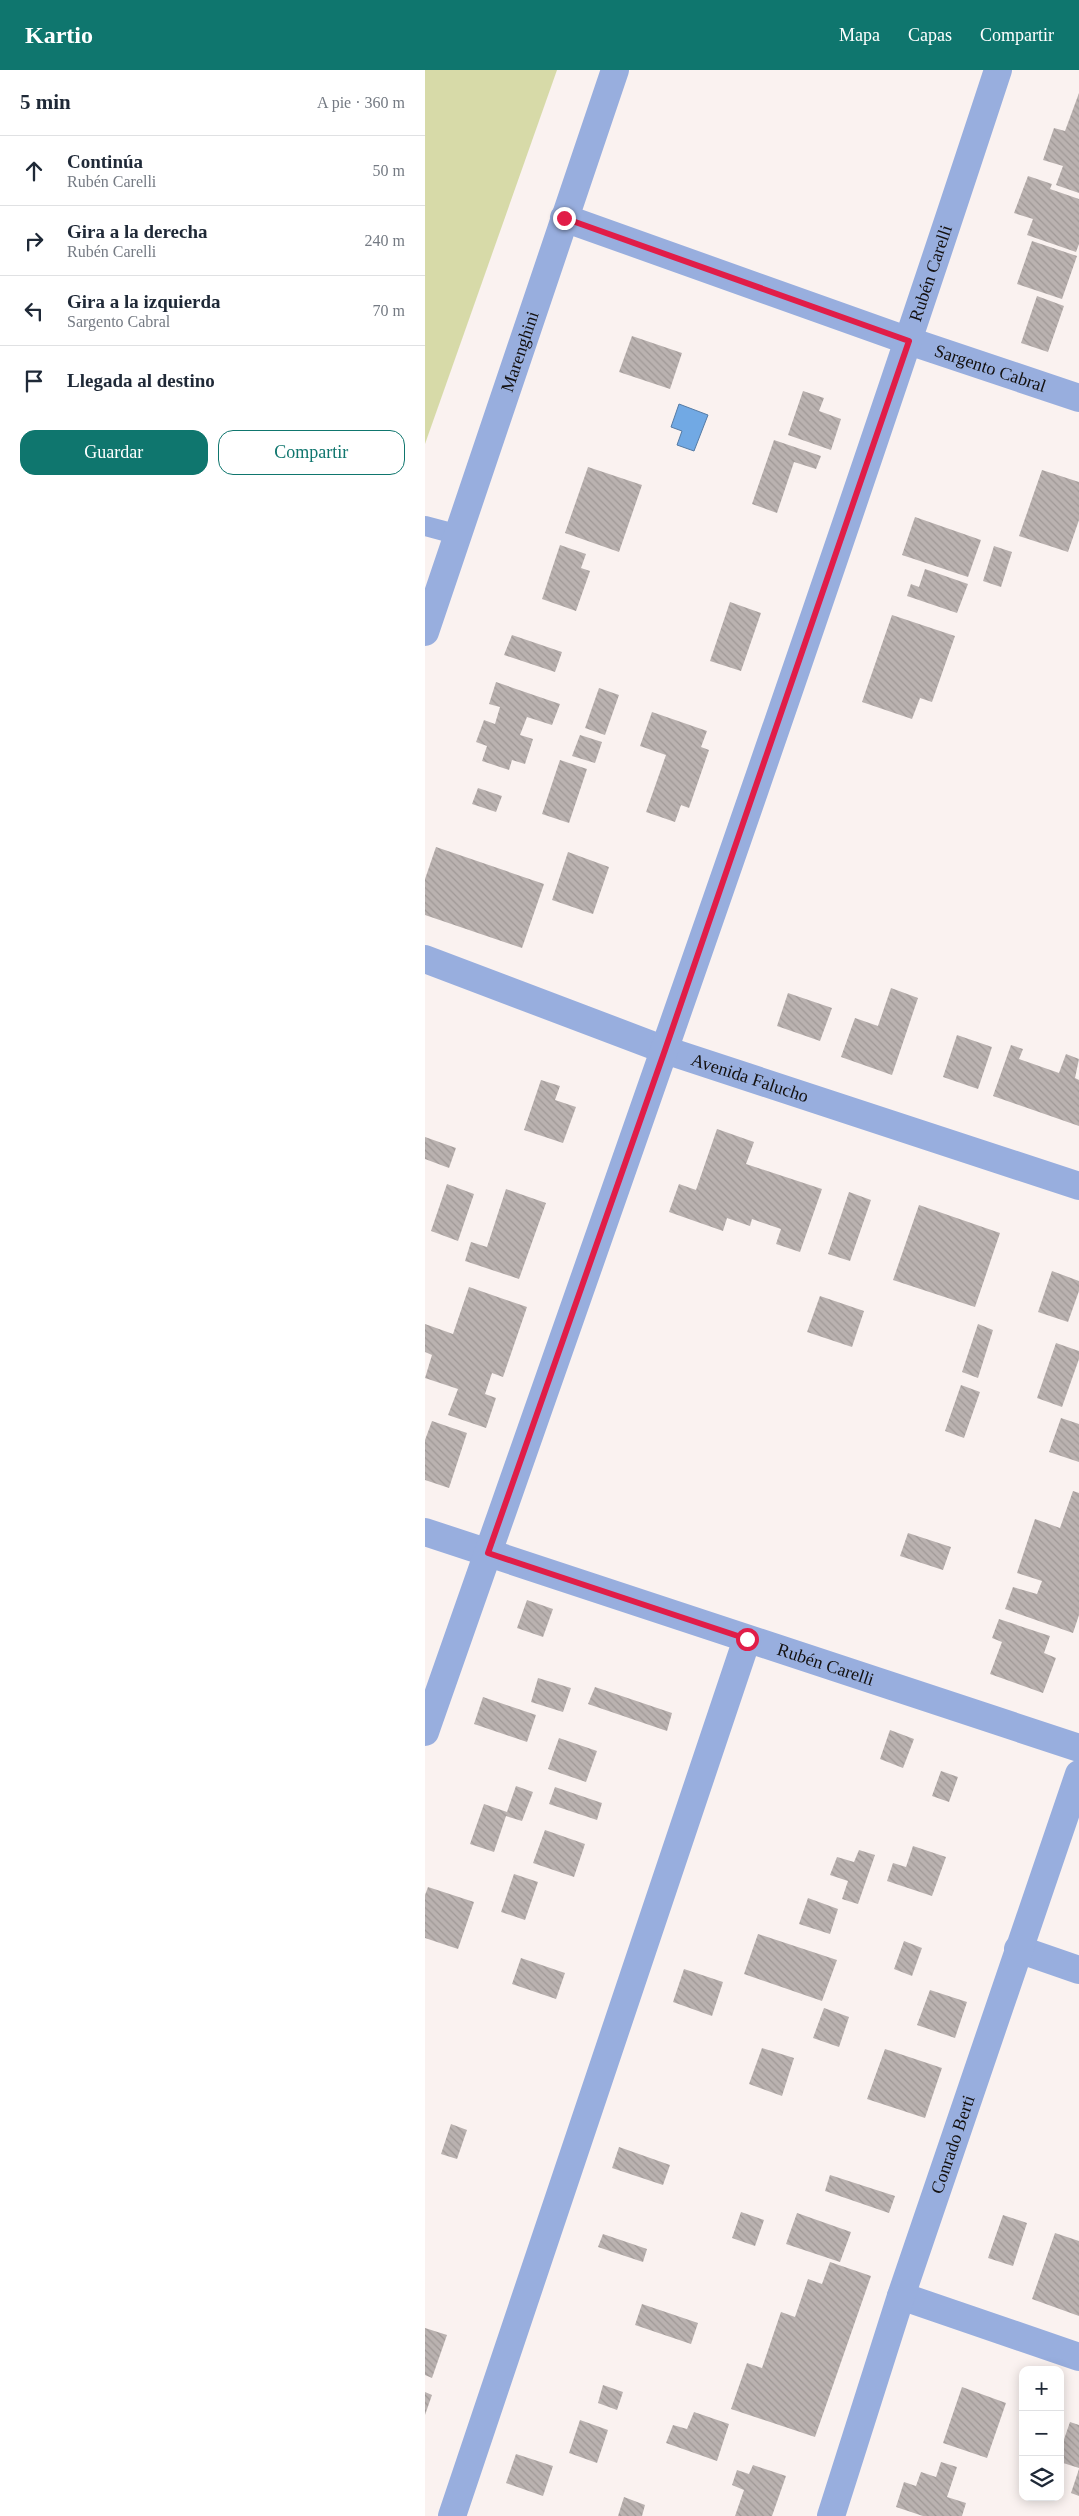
<!DOCTYPE html>
<html lang="es">
<head>
<meta charset="utf-8">
<style>
	body { margin:0; font-family:"Times New Roman",serif; background:#f2f2f3; color:#1f2937 }
	.controls { position:absolute; right:15px; bottom:15px; display:grid; overflow:hidden; border-radius:10px; box-shadow:0 2px 12px #0003 }
	.controls button { width:45px; height:45px; display:grid; place-items:center; padding:0; border:0; border-bottom:1px solid #e0e1e3; background:#fff; color:#1f2937; font:25px sans-serif }
	.stop { position:absolute; width:15px; height:15px; margin:-11px; border:4px solid #e11d48; border-radius:50%; background:#fff }
	.stop.end { background:#e11d48; border-color:#fff; box-shadow:0 1px 5px #0008 }
	.list { margin:0; padding:0; list-style:none }
	h2 { display:flex; justify-content:space-between; align-items:center; height:65px; margin:0; padding:0 20px; font-size:21px }
	h2 small { font-size:16px; font-weight:400; color:#747a83 }
	.list li { display:grid; grid-template-columns:32px 1fr auto; gap:15px; align-items:center; box-sizing:border-box; height:70px; padding:0 20px; border-top:1px solid #e0e1e3 }
	.list b { display:block; font-size:19px; white-space:nowrap }
	.list p { margin:0; font-size:16px; white-space:nowrap; color:#747a83 }
	.list em { font-size:16px; font-style:normal; color:#747a83 }
	.actions { display:flex; gap:10px; padding:15px 20px }
	.actions a { flex:1; padding:11px 0; border:1px solid #0f766e; border-radius:15px; text-align:center; font-size:18px; color:#0f766e }
	.actions .main { background:#0f766e; color:#fff }
	.icon { flex:none; width:28px; height:28px; fill:none; stroke:currentColor; stroke-width:2; stroke-linecap:round; stroke-linejoin:round }
	.map { position:relative; flex:none; width:654px; height:2446px; overflow:hidden }
	header { display:flex; align-items:center; gap:30px; box-sizing:border-box; height:70px; padding:0 25px; background:#0f766e; color:#fff }
	header strong { font-size:24px }
	nav { display:flex; gap:28px; margin-inline-start:auto; font-size:18px }
	main { display:flex }
	aside { flex:1; background:#fff }
	.map>svg:first-child { display:block }
	.grass { fill:#d7daa8 }
	.water { fill:#71a9e4; stroke:#557ba4 }
	.building { fill:url(#building-back-hatch) }
	.lines { fill:none; stroke-linecap:round; stroke-linejoin:round }
	.lane { stroke:#98aede; stroke-width:20 }
	.street { stroke:#98aede; stroke-width:28 }
	.route { stroke:#e11d48; stroke-width:6 }
	.labels { text-anchor:middle; stroke-width:4.5; stroke-linejoin:round; paint-order:stroke }
	.street-label { font-size:18px; fill:#13100f; stroke:#faf2f0 }
</style>
</head>
<body>
<header>
<strong>Kartio</strong>
<nav><a>Mapa</a><a>Capas</a><a>Compartir</a></nav>
</header>
<main>
<aside>
<h2>5 min<small>A pie · 360 m</small></h2>
<ul class="list">
<li><svg class="icon" aria-label="ahead" viewBox="0 0 24 24"><path d="M12 20V5M6 11l6-6 6 6"/></svg><div><b>Continúa</b><p>Rubén Carelli</p></div><em>50 m</em></li>
<li><svg class="icon" aria-label="right" viewBox="0 0 24 24"><path d="M7 20v-9h11M14 6l5 5-5 5"/></svg><div><b>Gira a la derecha</b><p>Rubén Carelli</p></div><em>240 m</em></li>
<li><svg class="icon" aria-label="left" viewBox="0 0 24 24"><path d="M17 20v-9H6M10 6l-5 5 5 5"/></svg><div><b>Gira a la izquierda</b><p>Sargento Cabral</p></div><em>70 m</em></li>
<li><svg class="icon" aria-label="arrive" viewBox="0 0 24 24"><path d="M6 21V4h12l-3 4 3 4H6"/></svg><div><b>Llegada al destino</b></div></li>
</ul>
<div class="actions"><a class="main">Guardar</a><a>Compartir</a></div>
</aside>
<div class="map">
<svg width="654" height="2446" viewBox="0 0 654 2446">
	<defs>
		<pattern id="building-back-hatch" width="6" height="6" patternUnits="userSpaceOnUse" patternTransform="scale(1.25)"><rect width="6" height="6" fill="#bab2b0"/><path d="M-1 5l2 2M0 0l6 6M5-1l2 2" fill="none" stroke="#9f9896"/></pattern>
	</defs>
	<rect width="100%" height="100%" fill="#faf2f0"/>
	<path class="grass" d="M0,0H132L0,374Z"/>
	<path class="water" d="M254,334L283,345L269,381L252,375L257,361L246,357Z"/>
	<path class="building" d="M654,23V123L631,115L638,96L618,90L629,58L640,61Z
		M603,106L627,114L625,119L654,129V174L651,182L602,165L608,149L589,143Z
		M607,171L652,186L637,229L592,214Z
		M612,226L639,236L623,282L596,273Z
		M207,266L257,283L245,319L194,302Z
		M378,321L399,328L394,341L416,349L406,380L363,365Z
		M349,370L396,386L391,399L369,392L352,443L327,434Z
		M163,397L217,415L194,482L140,463Z
		M617,400L654,412V450L643,482L594,466Z
		M490,447L556,470L543,507L477,485Z
		M135,475L161,484L156,498L165,501L151,541L117,529Z
		M569,476L587,482L576,517L558,511Z
		M500,499L543,514L532,543L482,526L486,514L494,517Z
		M305,532L336,543L316,601L285,591Z
		M467,545L530,566L507,632L495,628L487,649L437,632Z
		M87,565L137,582L130,602L79,585Z
		M71,612L135,634L127,655L102,647L95,665L108,669L100,694L87,690L84,700L57,691L62,676L51,672L59,650L70,654L75,637L64,634Z
		M174,618L194,625L180,665L160,658Z
		M227,642L282,661L276,677L284,680L264,738L256,735L250,752L221,742L241,685L215,676Z
		M155,665L177,672L170,693L147,686Z
		M135,690L162,699L144,753L117,744Z
		M53,718L77,726L71,742L47,734Z
		M11,777L119,814L97,878L0,845V809Z
		M143,782L184,797L168,844L127,830Z
		M466,918L493,928L467,1005L416,987L430,948L453,956Z
		M363,923L407,938L395,971L352,956Z
		M532,965L567,977L553,1019L518,1007Z
		M586,975L598,979L594,989L634,1003L641,984L654,989L650,1008L654,1010V1056L568,1026Z
		M116,1010L135,1016L130,1030L151,1037L138,1073L99,1060Z
		M292,1059L329,1072L321,1094L397,1119L375,1182L351,1174L356,1159L327,1149L325,1156L302,1148L298,1161L244,1142L254,1114L271,1120Z
		M0,1067L31,1078L24,1098L0,1089Z
		M22,1114L49,1124L33,1171L6,1161Z
		M81,1119L121,1133L94,1209L40,1191L46,1172L62,1177Z
		M424,1122L446,1130L425,1191L403,1184Z
		M494,1135L575,1163L550,1237L468,1210Z
		M627,1201L654,1211V1221L643,1252L613,1242Z
		M44,1217L102,1237L78,1307L67,1303L60,1324L71,1328L61,1358L23,1345L33,1319L0,1308L7,1285L0,1282V1254L28,1264Z
		M395,1226L439,1241L427,1277L382,1262Z
		M553,1254L568,1260L553,1308L537,1302Z
		M631,1273L654,1281V1289L637,1337L612,1328Z
		M536,1315L555,1322L539,1368L520,1361Z
		M636,1348L654,1354V1392L624,1382Z
		M7,1351L42,1363L24,1418L0,1410V1370Z
		M648,1421L654,1423V1545L648,1563L580,1539L588,1517L612,1524L617,1511L592,1503L610,1449L635,1458Z
		M483,1463L526,1477L518,1500L475,1486Z
		M102,1530L128,1539L118,1567L92,1558Z
		M574,1549L625,1566L619,1583L631,1588L618,1623L565,1604L577,1572L567,1568Z
		M113,1608L146,1618L138,1642L106,1632Z
		M170,1617L247,1643L242,1661L163,1634Z
		M58,1627L111,1645L102,1672L49,1654Z
		M465,1660L489,1669L478,1698L455,1689Z
		M134,1668L172,1681L161,1712L123,1699Z
		M516,1701L533,1707L524,1732L507,1726Z
		M91,1716L108,1722L97,1751L81,1746L69,1782L45,1774L59,1734L82,1742Z
		M130,1717L177,1733L172,1750L124,1734Z
		M120,1760L160,1774L149,1807L108,1793Z
		M488,1776L521,1787L507,1826L462,1811L468,1793L481,1797Z
		M434,1780L450,1785L433,1834L417,1829L423,1811L405,1805L412,1787L429,1792Z
		M89,1804L113,1812L100,1850L76,1842Z
		M3,1817L49,1832L33,1879L0,1868V1825Z
		M383,1828L413,1839L405,1864L374,1854Z
		M333,1864L412,1890L397,1931L319,1904Z
		M479,1871L497,1878L487,1906L469,1899Z
		M96,1888L140,1903L131,1929L87,1914Z
		M259,1899L298,1912L287,1946L248,1932Z
		M505,1920L542,1932L530,1968L492,1955Z
		M399,1938L424,1947L414,1977L388,1968Z
		M337,1978L369,1988L357,2026L324,2014Z
		M460,1979L517,1998L500,2048L442,2029Z
		M26,2054L42,2060L32,2089L16,2084Z
		M194,2077L245,2095L238,2115L187,2098Z
		M405,2105L470,2126L464,2143L400,2121Z
		M316,2142L339,2150L330,2176L307,2168Z
		M372,2143L426,2162L415,2192L361,2174Z
		M578,2145L602,2153L588,2196L563,2188Z
		M630,2163L654,2171V2246L607,2229Z
		M178,2164L222,2179L218,2192L173,2177Z
		M405,2192L446,2206L390,2367L306,2339L322,2293L337,2298L356,2242L370,2247L383,2209L397,2214Z
		M217,2234L273,2253L266,2274L210,2255Z
		M0,2258L22,2265L7,2308L0,2305Z
		M178,2315L198,2322L192,2340L173,2333Z
		M537,2317L581,2333L562,2388L518,2373Z
		M0,2322L7,2325L0,2345Z
		M269,2342L304,2354L292,2391L241,2373L248,2355L262,2359Z
		M155,2350L183,2360L172,2393L144,2383Z
		M645,2352L654,2355V2398L635,2392V2381Z
		M91,2384L128,2396L118,2426L81,2413Z
		M516,2392L532,2397L522,2427L541,2433L537,2446H498L471,2437L479,2412L491,2416L496,2402L511,2407Z
		M328,2395L361,2406L347,2446H310L319,2420L307,2415L312,2400L324,2404Z
		M654,2399V2426L646,2423Z
		M199,2427L220,2435L217,2446H193Z"/>
	<g class="lines">
		<path class="lane" d="M0,456L34,465"/>
		<g class="street">
			<path id="s1" d="M139,148L484,271L654,328"/>
			<path id="s2" d="M0,562L190,0"/>
			<path id="s3" d="M0,889L240,980L654,1116"/>
			<path id="s4" d="M0,1462L654,1678"/>
			<path id="s5" d="M0,1662C194,1109 390,557 573,0"/>
			<path d="M593,1879L654,1900"/>
			<path d="M476,2226L654,2287"/>
			<path d="M27,2446L322,1569"/>
			<path id="s6" d="M406,2446L476,2226L654,1704"/>
		</g>
	</g>
	<g class="lines">
		<path class="route" d="M139,148L484,271L240,980L63,1483L322,1569"/>
	</g>
	<g class="labels">
		<g class="street-label">
			<text dy="6" stroke="none"><textPath href="#s5" startOffset="1544">Rubén Carelli</textPath></text>
			<text dy="6" stroke="none"><textPath href="#s2" startOffset="296">Marenghini</textPath></text>
			<text dy="6" stroke="none"><textPath href="#s1" startOffset="452">Sargento Cabral</textPath></text>
			<text dy="6" stroke="none"><textPath href="#s3" startOffset="346">Avenida Falucho</textPath></text>
			<text dy="6" stroke="none"><textPath href="#s4" startOffset="422">Rubén Carelli</textPath></text>
			<text dy="6" stroke="none"><textPath href="#s6" startOffset="391">Conrado Berti</textPath></text>
		</g>
	</g>
</svg>
<div class="controls">
<button>+</button>
<button>−</button>
<button><svg class="icon" aria-label="layers" viewBox="0 0 24 24"><path d="M12 4l9 5-9 5-9-5zM3 14l9 5 9-5"/></svg></button>
</div>
<div class="stop" style="left:322px;top:1569px"></div>
<div class="stop end" style="left:139px;top:148px"></div>
</div>
</main>
</body>
</html>
